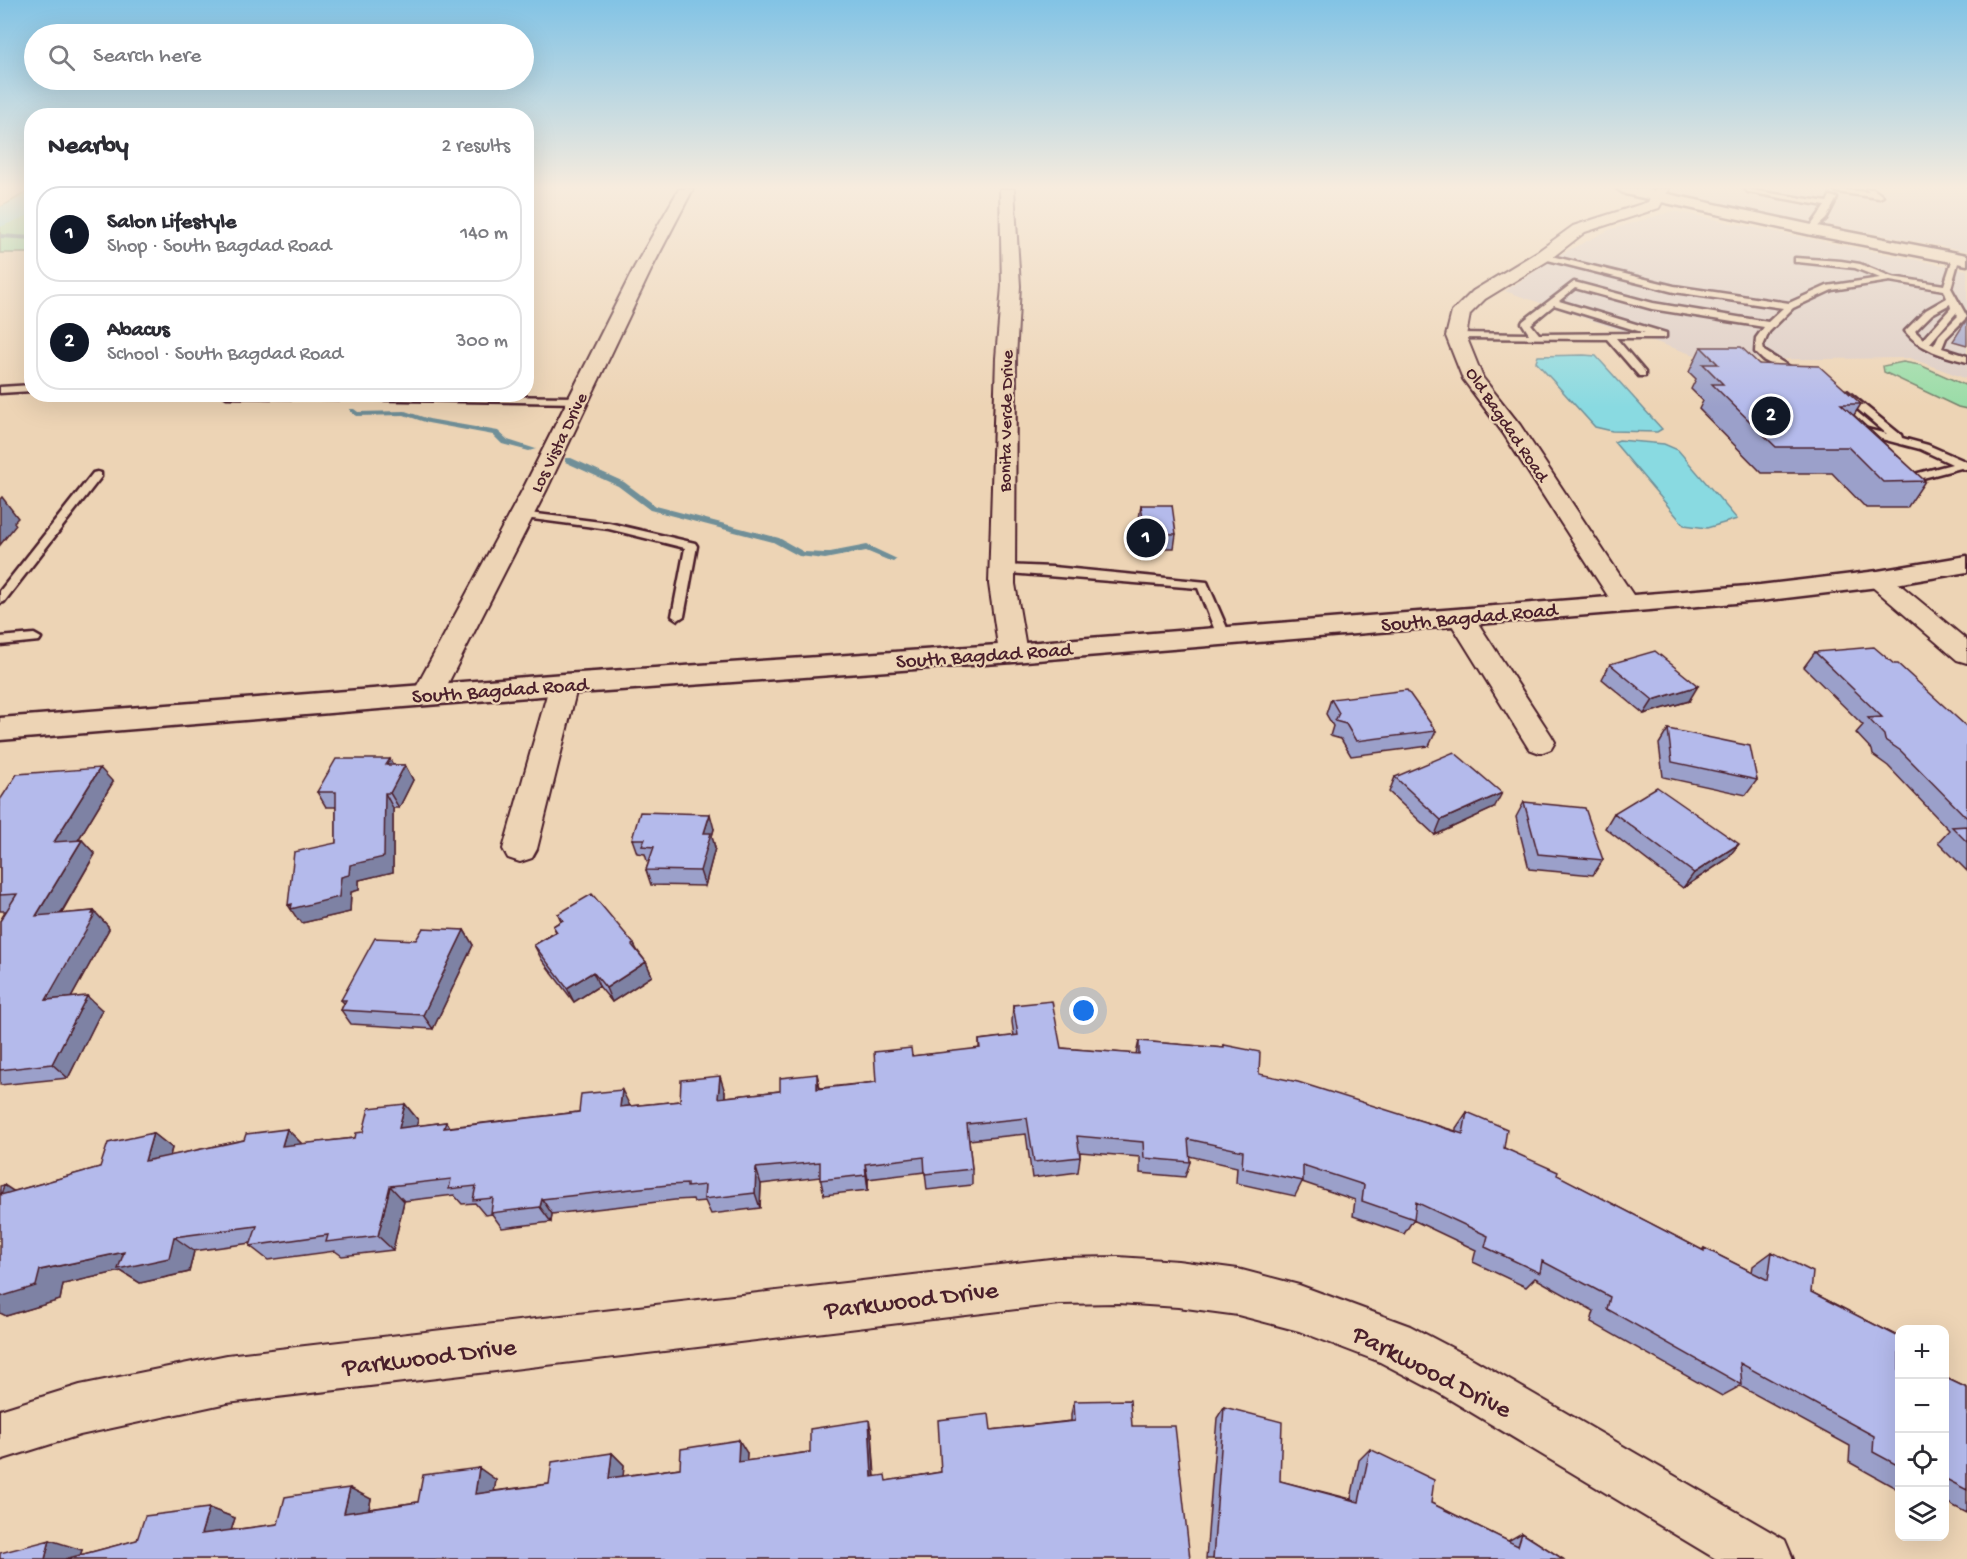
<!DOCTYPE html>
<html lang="en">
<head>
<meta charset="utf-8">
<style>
	body { margin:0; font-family:"Gochi Hand",sans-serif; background:#f2f2f3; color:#2b2b33 }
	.controls { position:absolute; right:18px; bottom:18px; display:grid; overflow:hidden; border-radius:12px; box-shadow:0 6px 24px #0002 }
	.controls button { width:54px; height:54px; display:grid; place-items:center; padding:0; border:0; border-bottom:2px solid #e1e1e2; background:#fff; color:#2b2b33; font:30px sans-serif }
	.you { position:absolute; left:1084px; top:1011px; width:21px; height:21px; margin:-15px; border:4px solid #fff; border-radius:50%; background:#1a73e8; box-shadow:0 0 0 9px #1a73e833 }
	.badge { display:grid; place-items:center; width:39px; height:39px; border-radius:50%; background:#111827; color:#fff; font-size:20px; font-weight:700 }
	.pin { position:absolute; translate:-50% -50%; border:3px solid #fff; box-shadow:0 2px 6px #0006 }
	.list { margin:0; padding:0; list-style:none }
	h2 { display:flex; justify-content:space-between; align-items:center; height:78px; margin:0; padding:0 24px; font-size:26px }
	h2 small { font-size:20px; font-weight:400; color:#7c7c81 }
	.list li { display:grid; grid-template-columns:39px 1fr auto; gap:18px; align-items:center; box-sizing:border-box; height:96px; margin:0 12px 12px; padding:0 12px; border:2px solid #e1e1e2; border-radius:24px }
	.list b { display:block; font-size:22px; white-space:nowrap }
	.list p { margin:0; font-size:20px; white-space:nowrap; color:#7c7c81 }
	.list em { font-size:20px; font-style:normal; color:#7c7c81 }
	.icon { flex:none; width:33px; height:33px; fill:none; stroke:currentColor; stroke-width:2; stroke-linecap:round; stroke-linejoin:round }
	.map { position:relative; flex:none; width:1967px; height:1559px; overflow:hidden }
	.search { position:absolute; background:#fff; box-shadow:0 6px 24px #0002; left:24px; top:24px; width:510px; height:66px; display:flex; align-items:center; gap:15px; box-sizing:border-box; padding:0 21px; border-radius:33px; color:#7c7c81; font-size:22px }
	.panel { position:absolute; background:#fff; box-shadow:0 6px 24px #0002; left:24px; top:108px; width:510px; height:294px; border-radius:24px }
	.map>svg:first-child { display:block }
	.built { fill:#dcccc5 }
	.green { fill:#99dca7; stroke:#727e69; stroke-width:1.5 }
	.water { fill:#89dae1; stroke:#708f98; stroke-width:1.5 }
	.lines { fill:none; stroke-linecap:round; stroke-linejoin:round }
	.stream { fill:#708f98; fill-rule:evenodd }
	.river { fill:#89dae1; fill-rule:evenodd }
	.service-casing { stroke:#4a1f2b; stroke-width:5 }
	.minor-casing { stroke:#4a1f2b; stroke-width:4 }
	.secondary-casing { stroke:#4a1f2b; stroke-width:5 }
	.service { fill:#edd4b5; fill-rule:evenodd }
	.minor { fill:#edd4b5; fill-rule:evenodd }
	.secondary { fill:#edd4b5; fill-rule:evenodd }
	.wall { fill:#9ba0ca; stroke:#4a1f2b; stroke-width:1.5 }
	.shaded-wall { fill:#7e82a4; stroke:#4a1f2b; stroke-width:1.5 }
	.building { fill:#b4baeb; stroke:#4a1f2b; stroke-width:1.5 }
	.labels { text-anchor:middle; stroke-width:4.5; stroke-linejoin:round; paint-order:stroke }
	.far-street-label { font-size:18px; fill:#4a1f2b; stroke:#edd4b5 }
	.street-label { font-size:21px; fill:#4a1f2b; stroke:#edd4b5 }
	.near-street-label { font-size:26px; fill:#4a1f2b; stroke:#edd4b5 }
</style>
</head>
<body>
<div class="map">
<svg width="1967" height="1559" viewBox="0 0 1967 1559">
	<rect width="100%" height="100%" fill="#edd4b5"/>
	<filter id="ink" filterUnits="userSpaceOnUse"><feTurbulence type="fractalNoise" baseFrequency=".0167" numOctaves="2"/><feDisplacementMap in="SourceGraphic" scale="12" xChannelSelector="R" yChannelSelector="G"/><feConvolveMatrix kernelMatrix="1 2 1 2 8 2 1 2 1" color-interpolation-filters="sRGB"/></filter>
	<g filter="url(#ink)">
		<path class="built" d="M1670,189H1967V251L1789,218L1682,195Z
			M1673,211L1967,270V379L1910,358L1709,360L1505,291L1561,254L1609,230Z"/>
		<path class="green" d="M31,189V253H0V208Z
			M1903,362L1920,365L1967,386V409L1958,407L1884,372L1883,366Z"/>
		<path class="water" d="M1584,355L1596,356L1662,429L1657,432L1612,431L1595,427L1536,362L1538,356Z
			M1619,440L1664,444L1678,450L1737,519L1707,528L1684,525L1614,442Z"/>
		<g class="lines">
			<path class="stream" d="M0,234L32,236V240L0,238Z
				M350,409H354L358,412L405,411L429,419L498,431L508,440L536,449L529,451L502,444L493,435L428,423L404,415L356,416L350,411Z
				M565,458H571L624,482L656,506L779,538L804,552L825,553L867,545L897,559L893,562L890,561L866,551L825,559L799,556L773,542L650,510L618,486L565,462Z"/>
			<path class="river" d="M32,194V214L0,227V207Z"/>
			<defs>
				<path id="service" d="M1745,189L1827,202L1830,196L1837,198L1826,219L1812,232L1808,230L1825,206L1748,192Z
					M1834,189L1869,192L1866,189H1873L1883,196L1879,198L1837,192Z
					M1543,254L1674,286L1789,303L1827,286L1880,278L1855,268L1798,262H1795V258L1841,261L1860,264L1892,277L1944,285L1953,258L1960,256L1951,288L1967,317L1946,338L1942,348L1967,356V362C1944,356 1920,350 1905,331L1926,310L1947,298L1944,290L1890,281L1832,290L1793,308L1769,332L1763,346L1764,351L1798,372V376L1795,377L1763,360L1755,352L1756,338L1764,327L1652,309L1575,288L1559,301L1666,333V337L1663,338H1616L1645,372V376H1639L1607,339L1453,338L1451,336L1456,333L1529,334L1522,323L1523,321L1574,282L1653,303L1768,322L1783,308L1674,292L1540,258L1539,256ZM1950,304L1951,308L1923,339L1915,331L1932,314ZM1554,305L1645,333L1539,334L1531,324ZM1956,313L1958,316L1939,335L1934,345L1930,343Z
					M32,385V391L0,393V387Z
					M1841,391H1847L1901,435L1902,438L1928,445L1967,462V470L1961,468L1900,484L1896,483V479L1952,464L1920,449L1851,431V427L1855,426L1887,434L1841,395Z
					M222,394L579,397L584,400L579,403L227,397Z
					M97,472L101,473V477L4,602L0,603V591L93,473Z
					M521,512L609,523L695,543L697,546L684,616L678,620L672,616L685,548L609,529L517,517V513Z
					M1002,565L1053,567L1207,582L1230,635L1223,639L1218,638L1198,588L998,572V566Z
					M34,634L41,638L39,641L0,645V637Z"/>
				<path id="minor" d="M679,189H693L653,266L547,489L442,695L437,702L427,705L417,702L412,695L523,489L635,266Z
					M1000,189H1014L1020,286L1016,358L1015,584L1027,653L1023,659L1013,662L1003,659L999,653L989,584L996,358L1002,286Z
					M1655,189H1669L1659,208L1585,232L1549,260L1485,299L1470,314L1466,336L1483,378L1520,425L1639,604L1635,610L1626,612L1617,610L1503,433L1463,379L1446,336L1452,312L1473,291L1537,252L1573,226L1648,202Z
					M1878,571L1887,574L1967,640V663L1957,660L1869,584L1865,579L1869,574Z
					M1460,609L1470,611L1551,735L1555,742L1551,749L1540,753L1529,749L1447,617L1450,611Z
					M564,675L574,677L578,684L537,849L532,858L520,862L508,858L503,849L550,684L554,677Z
					M1118,1257L1178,1261L1238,1269L1299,1285L1410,1326L1473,1359L1785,1540L1793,1559H1716L1439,1393L1380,1362L1299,1331L1238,1315L1178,1307L1118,1303L1059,1304L227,1403L80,1435L0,1460V1410L80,1385L227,1355L1059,1258Z"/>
				<path id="secondary" d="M1617,189H1645L1812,225L1967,255V265L1812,235L1625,194Z
					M1967,556V572L1878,587L1760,601L1013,662L564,694L0,740V718L564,674L1013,644L1760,585L1878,571Z"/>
			</defs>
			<use href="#service" class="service-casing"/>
			<use href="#minor" class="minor-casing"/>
			<use href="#secondary" class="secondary-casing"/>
			<use href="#service" class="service"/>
			<use href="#minor" class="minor"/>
			<use href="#secondary" class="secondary"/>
		</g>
		<path class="wall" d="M1967,319V345L1953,341Z
			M1701,347L1759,364L1861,404L1854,415L1925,481L1907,508H1866L1832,473H1762L1699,409L1703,401L1691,389L1696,379L1689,372Z
			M1141,505L1176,534L1174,548H1143L1139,519Z
			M1815,652L1894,664L1967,727V871L1938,842L1949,830L1888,766L1873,755L1872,750L1856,733L1863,725L1804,667Z
			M1610,664L1689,701L1644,714L1602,679Z
			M1331,699L1436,731L1429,746L1351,756L1341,739L1330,736L1333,726L1326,714Z
			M1668,729L1757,780L1746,795L1663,777L1659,744Z
			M393,765H405L413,780L399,808H393V872L359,880V890L351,892L350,912L302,923L300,920H298L336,843V807H326L317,792Z
			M1395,777L1494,808L1435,835L1389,792Z
			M113,782L78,840H82L95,854L61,914L94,911L108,926V927L109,929L71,998L102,1010L68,1078L0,1085V921L6,911H0V800Z
			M1524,802L1603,860L1593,875L1529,869L1516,817Z
			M1614,813L1727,859L1683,888L1605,828Z
			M714,829L712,836L715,848L705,886L651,885L646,870L649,861H647L645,854L637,853L632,839Z
			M558,914L634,944L637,950L646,962L652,976L612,1002L599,986L574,1002L542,960L534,945L556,932L553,926L561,921Z
			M464,930L473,945L433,1029L351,1024L341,1010L344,1003L341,1000L416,940Z
			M1013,1005L1061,1048L1136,1054L1139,1041L1224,1048V1045L1259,1074L1456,1131V1128L1467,1112L1504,1148L1702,1250L1704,1248L1752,1272L1753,1266L1772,1252L1811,1292L1899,1337V1490L1849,1462L1850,1446L1740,1386L1722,1396L1591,1322L1594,1311L1535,1278L1526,1287L1473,1262L1476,1250L1413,1220L1404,1234L1353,1216L1355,1200L1302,1182L1295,1196L1236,1183L1237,1167L1189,1156L1190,1162L1185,1177L1140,1173V1157L1080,1152V1157L1078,1172L1032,1178L1026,1134L969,1140L972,1169V1185L927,1190L925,1172L868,1179V1190L824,1195L820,1177L761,1184L760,1208L711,1214L705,1201L694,1202L693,1199L675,1200L552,1214L551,1222L502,1228L492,1214L485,1215L475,1203L462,1204L454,1195L404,1201L393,1250L342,1256L335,1251L268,1260L250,1246L251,1243L194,1251L189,1272L140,1283L121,1271L63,1284L60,1300L6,1316L14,1191L100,1167L153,1133L172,1148L170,1156L244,1140L287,1129L302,1144L355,1138L405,1104L418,1120L416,1126L446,1122L449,1127L630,1106L680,1101L725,1092V1097L780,1091L817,1074L820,1088L876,1082L912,1056L979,1049V1040L1014,1036L1012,1022Z
			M1944,1377L1967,1388V1513L1944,1501Z
			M1074,1401L1132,1426L1190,1559H0L82,1550L80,1555L137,1540L209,1508L235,1518L231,1530L278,1524L371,1499L369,1509L418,1502L479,1468L496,1480L494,1491L549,1484L612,1453L624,1465L623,1476L680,1468L747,1453L746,1461L810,1452L872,1433L875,1476L887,1481L941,1472L991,1430L1071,1421V1414Z
			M1224,1407L1280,1481L1351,1499L1359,1460L1370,1449L1431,1503L1508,1541L1522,1533L1563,1559H1206L1217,1418Z"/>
		<path class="shaded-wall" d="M2,497L18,518L14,522L16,525L0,545V499Z
			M1698,686L1689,701L1644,714L1653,700Z
			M390,759L398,774L386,765Z
			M405,765L413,780L399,808L390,793Z
			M100,768L113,782L68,857L54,842Z
			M385,793L393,808V872L359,880V890L351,892L350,912L302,923L300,920H298L288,905L341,877Z
			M1502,793L1494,808L1435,835L1441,820Z
			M710,814L714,829L712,836L715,848L705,886L700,871L704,833Z
			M82,840L95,854L51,930L36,916Z
			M1739,844L1727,859L1683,888L1694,873Z
			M94,911L108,926V927L109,929L62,1014L46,1000Z
			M464,930L473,945L433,1029L423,1015Z
			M646,962L652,976L612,1002L606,988Z
			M593,972L599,986L574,1002L567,988Z
			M87,996L102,1010L68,1078L52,1064Z
			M817,1074L820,1091L817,1089Z
			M720,1076L725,1092L724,1114L718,1098Z
			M622,1090L630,1106L620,1107Z
			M405,1104L418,1120L412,1144L399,1128Z
			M287,1129L303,1145L282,1146Z
			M153,1133L172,1148L164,1176L145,1161Z
			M865,1164L868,1179V1190L866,1175Z
			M756,1168L761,1184L760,1208L755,1193Z
			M4,1185L27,1200L1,1195Z
			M390,1186L404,1201L393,1250L378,1236Z
			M542,1199L552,1214L551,1222L540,1207Z
			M174,1237L194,1251L189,1272L140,1283L121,1271L63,1284L60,1300L6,1316L0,1313V1297L40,1270L124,1252Z
			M869,1420L872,1433L875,1488L872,1477Z
			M739,1440L747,1453L746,1474L738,1462Z
			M612,1453L624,1465L622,1490L609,1478Z
			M479,1468L496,1480L492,1505L475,1494Z
			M350,1488L371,1499L366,1523L344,1513Z
			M209,1508L235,1518L227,1544L201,1534Z
			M50,1540L82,1550L79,1559H45Z"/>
		<path class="building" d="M1701,347H1741L1759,364L1819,366L1861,404H1841L1925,481L1883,482L1848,447H1776L1712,384H1723L1703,364H1718Z
			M1141,505H1172L1176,534L1145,533Z
			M1874,647L1894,664H1898L1967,727V818L1901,751L1885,740L1884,735L1868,718L1882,717L1815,652Z
			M1655,651L1698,686L1653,700L1610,664Z
			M1407,690L1436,731L1356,741L1346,724L1335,721L1339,713L1331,699Z
			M1668,729L1750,746L1757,780L1672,762Z
			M1454,752L1502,793L1441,820L1395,777Z
			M336,759H390L386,765H405L390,793H385L384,857L350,865L349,875L341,877L339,897L291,909L292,904L288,905L294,852L336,843V792H317Z
			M100,768L54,842L82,840L36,916L94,911L92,914H95L46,1000L87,996L52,1064L0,1070V921L17,894L0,895V800L17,774Z
			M1657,787L1739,844L1694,873L1614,813Z
			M1524,802L1585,808L1603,860L1538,854Z
			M640,812L710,814L704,833H711L700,871L646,870L654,847L642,846L645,839H632Z
			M1967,826V842L1952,827Z
			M592,894L634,944L632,945L646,962L606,988L593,972L567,988L534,945L557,932L553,926L563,920L558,914Z
			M423,928L464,930L423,1015L341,1010L346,1000H341L375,938L416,940Z
			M1052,1001L1061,1048L1139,1054V1041L1224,1048V1045L1260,1052L1259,1074L1298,1082L1463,1134L1467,1112L1507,1129L1504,1148L1558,1172L1557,1175L1704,1251V1248L1768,1280L1772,1252L1813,1272L1811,1292L1899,1337V1466L1873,1452L1874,1436L1740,1363L1742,1385L1607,1309L1610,1297L1542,1261L1540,1273L1485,1247L1488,1236L1416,1202L1414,1219L1362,1201L1364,1185L1303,1165V1181L1242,1168L1243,1151L1188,1139L1190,1162L1144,1158L1143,1142L1077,1136L1080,1157L1034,1162L1027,1118L967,1124L972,1169L925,1174L924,1157L865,1164L866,1175L820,1180V1162L756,1168L755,1193L704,1199L705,1185L687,1187V1184L668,1185L542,1199L540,1207L491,1213L493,1198L473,1200L476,1186L449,1189L451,1179L390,1186L378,1236L326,1242L328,1235L250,1246L257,1226L174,1237L169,1258L118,1269L124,1252L40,1270L36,1286L0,1297V1186L4,1185L1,1195L100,1167L108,1143L153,1133L145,1161L244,1140L246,1134L287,1129L282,1146L355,1138L356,1133L363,1132L369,1108L405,1104L399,1128L446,1122L444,1128L579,1112L581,1094L622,1090L620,1107L680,1101L681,1080L720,1076L718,1098L780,1091V1078L817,1074V1089L876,1082L874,1052L911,1048L912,1056L980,1048L979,1040L1018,1035L1013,1005Z
			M1944,1377L1967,1388V1490L1944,1478Z
			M1130,1400L1132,1426H1175L1190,1559H65L137,1540L145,1516L209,1508L201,1534L278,1524L285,1497L297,1495L350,1488L344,1513L418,1502L423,1475L479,1468L475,1494L549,1484L552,1462L612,1453L609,1478L680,1468L681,1449L739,1440L738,1462L810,1452V1429L869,1420L872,1477L885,1475L886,1481L941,1472L938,1420L989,1414L991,1430L1075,1421L1074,1401Z
			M1224,1407L1282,1422L1280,1481L1359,1502L1370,1449L1434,1480L1431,1503L1518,1546L1522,1533L1563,1559H1213Z
			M50,1540L45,1559H0V1553Z"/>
	</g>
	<linearGradient id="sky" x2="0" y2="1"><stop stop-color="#82c3e5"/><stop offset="0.46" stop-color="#f7ecde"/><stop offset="1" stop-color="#f7ecde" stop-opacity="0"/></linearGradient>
	<rect width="1967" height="407" fill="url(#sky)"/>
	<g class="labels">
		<g class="far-street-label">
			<text transform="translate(1005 421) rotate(-89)" y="6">Bonita Verde Drive</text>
			<text transform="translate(1508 424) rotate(56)" y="6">Old Bagdad Road</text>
			<text transform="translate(558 442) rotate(-64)" y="6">Los Vista Drive</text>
		</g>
		<g class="street-label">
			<text transform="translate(1469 616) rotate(-5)" y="7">South Bagdad Road</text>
			<text transform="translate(984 654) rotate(-4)" y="7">South Bagdad Road</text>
			<text transform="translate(500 689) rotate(-4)" y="7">South Bagdad Road</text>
		</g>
		<g class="near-street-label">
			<text transform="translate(911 1298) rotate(-7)" y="9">Parkwood Drive</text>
			<text transform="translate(429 1355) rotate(-7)" y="9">Parkwood Drive</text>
			<text transform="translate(1433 1370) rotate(27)" y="9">Parkwood Drive</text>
		</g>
	</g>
</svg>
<div class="controls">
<button>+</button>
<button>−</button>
<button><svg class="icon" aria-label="locate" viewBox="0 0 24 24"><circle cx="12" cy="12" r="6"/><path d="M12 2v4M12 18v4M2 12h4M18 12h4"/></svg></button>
<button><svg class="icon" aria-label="layers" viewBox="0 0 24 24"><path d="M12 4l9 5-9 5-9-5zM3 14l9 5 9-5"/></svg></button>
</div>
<div class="you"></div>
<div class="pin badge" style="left:1146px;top:538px">1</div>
<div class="pin badge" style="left:1771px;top:416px">2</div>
<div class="search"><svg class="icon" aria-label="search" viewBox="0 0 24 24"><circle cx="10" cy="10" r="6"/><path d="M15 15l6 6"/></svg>Search here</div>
<section class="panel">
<h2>Nearby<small>2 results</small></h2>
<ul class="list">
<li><span class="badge">1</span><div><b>Salon Lifestyle</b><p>Shop · South Bagdad Road</p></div><em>140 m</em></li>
<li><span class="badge">2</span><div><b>Abacus</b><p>School · South Bagdad Road</p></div><em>300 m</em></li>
</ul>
</section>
</div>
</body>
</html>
